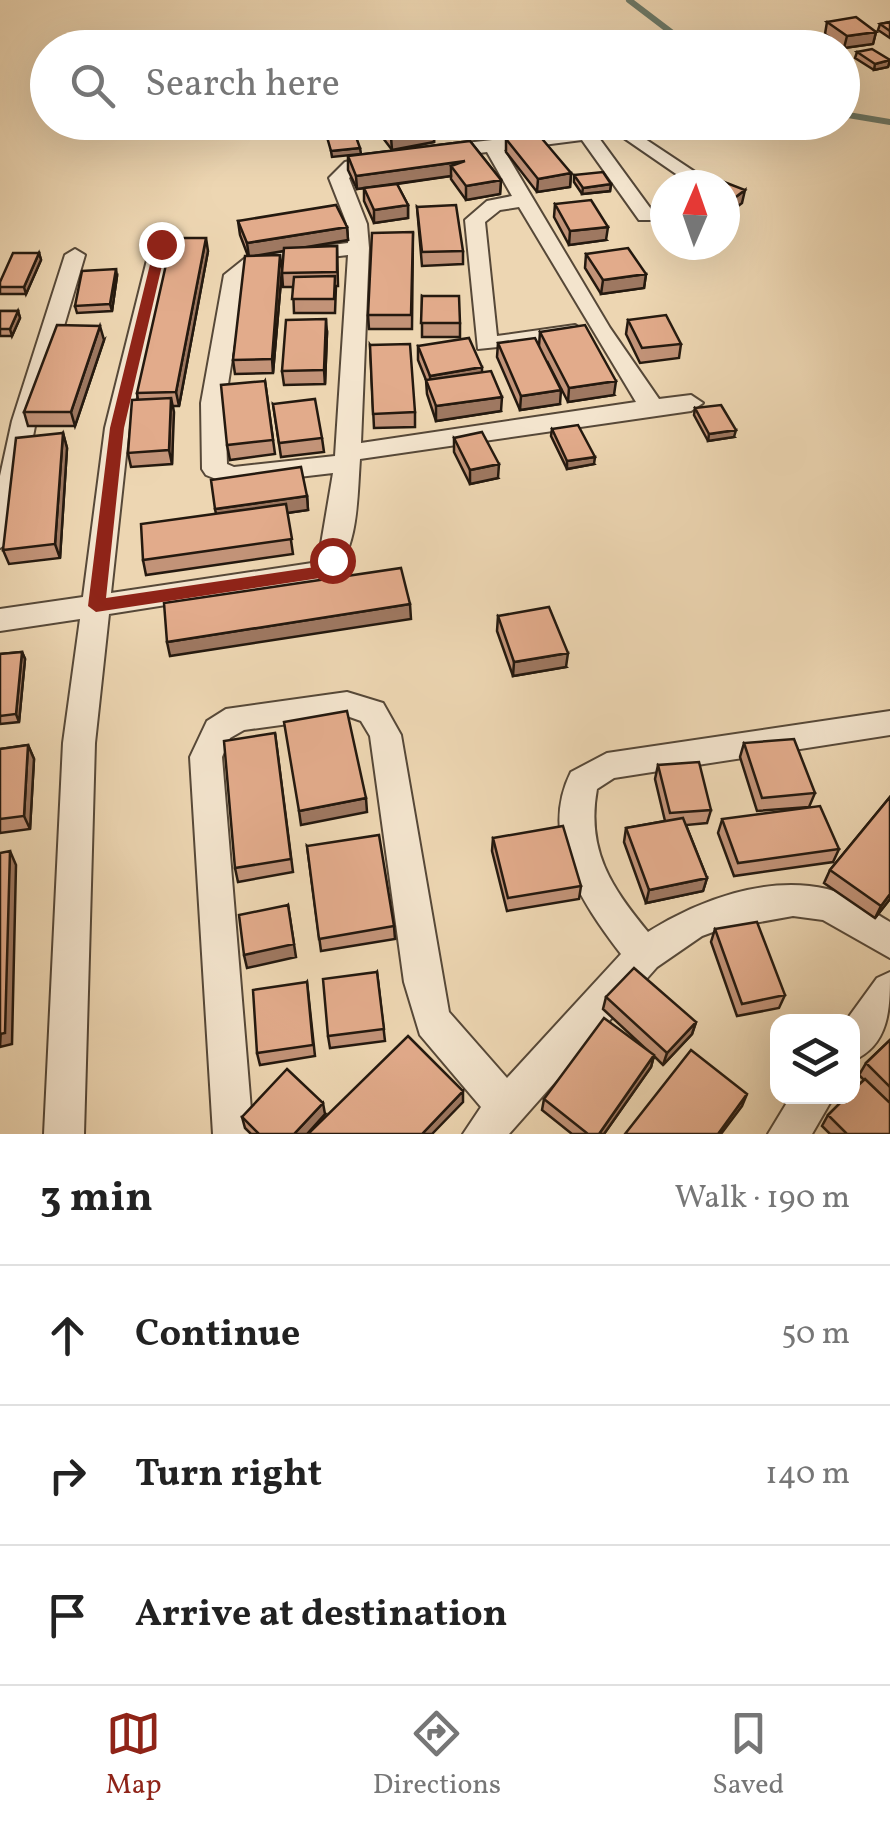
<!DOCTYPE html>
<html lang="en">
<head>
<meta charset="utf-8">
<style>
	body { margin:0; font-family:Vollkorn,serif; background:#f2f2f2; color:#222 }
	.controls { position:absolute; right:30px; bottom:30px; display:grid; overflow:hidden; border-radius:20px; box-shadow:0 10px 40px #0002 }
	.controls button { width:90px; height:90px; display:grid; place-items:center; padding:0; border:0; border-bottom:2px solid #e0e0e0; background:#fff; color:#222; font:50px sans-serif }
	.compass { position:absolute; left:650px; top:170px; width:90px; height:90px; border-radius:50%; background:#fff; box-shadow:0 10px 40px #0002; rotate:2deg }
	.stop { position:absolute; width:30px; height:30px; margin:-22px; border:8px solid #8f2418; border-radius:50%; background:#fff }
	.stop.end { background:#8f2418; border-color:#fff; box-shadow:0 2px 10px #0008 }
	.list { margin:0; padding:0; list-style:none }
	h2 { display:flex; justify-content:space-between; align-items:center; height:130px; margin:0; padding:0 40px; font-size:42px }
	h2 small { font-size:32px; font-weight:400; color:#767676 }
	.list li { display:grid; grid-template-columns:65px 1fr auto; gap:30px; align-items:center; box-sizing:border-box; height:140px; padding:0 40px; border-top:2px solid #e0e0e0 }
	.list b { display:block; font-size:38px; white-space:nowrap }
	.list em { font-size:32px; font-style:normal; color:#767676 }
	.icon { flex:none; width:55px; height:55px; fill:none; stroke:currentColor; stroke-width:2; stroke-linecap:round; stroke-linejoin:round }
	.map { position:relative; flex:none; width:890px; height:1134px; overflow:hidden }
	.search { position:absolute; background:#fff; box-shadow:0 10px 40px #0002; left:30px; right:30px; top:30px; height:110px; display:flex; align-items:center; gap:25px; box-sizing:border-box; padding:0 35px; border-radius:55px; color:#767676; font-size:38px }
	.sheet { height:550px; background:#fff }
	nav { display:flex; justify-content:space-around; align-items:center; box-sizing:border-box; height:140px; border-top:2px solid #e0e0e0; background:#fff; font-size:28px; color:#767676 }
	nav a { display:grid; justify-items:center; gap:5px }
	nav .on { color:#8f2418 }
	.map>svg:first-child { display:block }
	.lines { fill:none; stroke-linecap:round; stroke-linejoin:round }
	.stream { stroke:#6b7a6a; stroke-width:6 }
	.minor-casing { stroke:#564838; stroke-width:4 }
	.minor { fill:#f3e4cd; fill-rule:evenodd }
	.wall { fill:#c29378; stroke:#24190f; stroke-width:2.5 }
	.shaded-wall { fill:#9e7861; stroke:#24190f; stroke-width:2.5 }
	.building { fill:#e2ab8b; stroke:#24190f; stroke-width:2.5 }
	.route { fill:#8f2418 }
</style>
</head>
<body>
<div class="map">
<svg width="890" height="1134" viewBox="0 0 890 1134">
	<rect width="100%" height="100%" fill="#edd6b2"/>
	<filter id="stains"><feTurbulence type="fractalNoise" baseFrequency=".002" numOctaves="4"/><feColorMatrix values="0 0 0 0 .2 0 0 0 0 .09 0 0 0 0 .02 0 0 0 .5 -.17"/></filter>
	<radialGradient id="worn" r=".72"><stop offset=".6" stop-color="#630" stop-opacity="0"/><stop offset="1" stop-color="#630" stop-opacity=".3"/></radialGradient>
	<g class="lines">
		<path class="stream" d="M629,0L692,48
			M842,114L890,122"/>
		<defs>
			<path id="minor" d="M624,125L701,176L702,185H682V178L621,136L599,138L656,216L653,220H639L582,140L504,150L610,328L659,399L691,395L703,403L691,411L360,459C357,499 359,549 330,579L109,614L95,743L84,1134H44L63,743L80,619L0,631V609L83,597L105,428L151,244L161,238L171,244L129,428L111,593L312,563L319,556L333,473L231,485L206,475L202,469L201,403L224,275L249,255L348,243L347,224L329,178L345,162L381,154L390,160L358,170L349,178L367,224L369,248L361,443L636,402L519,207L500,210L485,222L497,336L575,325L586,332L575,339L478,349L465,220L487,201L512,196L487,152L439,158L430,152L439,146ZM348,255L335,456L234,467L227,464L225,403L245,277L262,265Z
				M75,249L85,255L36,421L13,539L0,548V476L12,421L65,255Z
				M347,692L383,703L401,735L449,1012L507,1078L621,954C582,903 538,838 571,772L607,753L890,711V735L614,778L597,789C586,850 611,887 648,932C699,900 767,875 827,889C849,894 871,911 890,922V958L823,920L793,916L721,929L702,936L657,967L509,1134H463L481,1107L420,1035L404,982L370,736L361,721L347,716L244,730L230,738L222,757L253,1134H213L190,757L207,721L226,709Z
				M890,972C890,1008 890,1045 852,1061V1022H845L877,978Z
				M791,1096H834L812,1134H768Z"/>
		</defs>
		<use href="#minor" class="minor-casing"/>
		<use href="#minor" class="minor"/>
	</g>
	<path class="wall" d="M827,22L876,32L873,44L844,48L825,34Z
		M890,22V38L878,30L880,24Z
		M857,52L890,60L888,67L874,70L855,58Z
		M382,126L434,129V142L392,150L383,138Z
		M506,139L571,173L570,187L537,192L506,152Z
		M470,141L501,180L500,194L466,200L451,179V176L397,184L408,205V218L374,223L364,201V188L357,189L348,170V156Z
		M574,175L611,184L610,191L582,194L574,182Z
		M555,204L606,240L569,245L554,217Z
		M417,207L463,251V264L422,266Z
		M238,221L347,227L348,240L304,247L337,246L338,286H336L335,313H294L293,287H283L282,273L284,251L257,255L282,269L273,373L235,374L233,360L248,256L240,235Z
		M413,232L412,329H369L368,315Z
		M208,251L179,406H173L172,464L131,467L128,453L138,400L137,393Z
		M39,253L41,260L26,294H0V282Z
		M586,254L646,274L644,288L601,294L585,268Z
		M117,276L112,311L77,313L75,306Z
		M422,296L460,323V337H422Z
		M0,311H18L20,318L12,336H0Z
		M628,320L681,344L679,358L640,363L626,334Z
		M540,332L614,395L568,402L547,361L560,404L520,410L497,357L498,343L539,346Z
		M327,333L325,384L284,385L282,371Z
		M104,340L75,426H28L24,412Z
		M370,345L415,412V427L374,428Z
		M418,346L482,372L501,411L436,421L427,394L426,380L418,360Z
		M265,381L275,454L230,460L227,445Z
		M273,404L322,438L324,452L281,457Z
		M695,408L734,437L708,441L694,415Z
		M552,429L594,464L567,469L551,436Z
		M63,433L67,448L60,558L9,564L3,550Z
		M454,438L498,478L470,484L454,452Z
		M307,496L308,510L287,513L293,554L146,575L143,560L216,514Z
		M498,616L566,667L513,676L497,631Z
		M22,652L25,659L19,722L0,724V654Z
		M275,733L293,872L238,882L235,868Z
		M744,743L815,793L809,807L757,811L740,757Z
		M28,745L34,759L30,829L0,833V749Z
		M658,765L711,810L707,823L686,825L707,878L703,891L646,903L624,842L626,828L665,821L655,779Z
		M890,797V899L875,918L824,883L830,870Z
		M722,820L839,849L833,862L734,876L718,833Z
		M493,838L581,886L579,899L507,911L492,851Z
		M307,846L394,926L395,939L321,951Z
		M715,929L785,995L779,1008L737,1016L711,942Z
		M377,972L385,1041L330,1048L328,1036Z
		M307,982L315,1056L260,1065L257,1053Z
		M606,997L696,1022L692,1034L663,1065L654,1056L651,1067L604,1134H572L542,1110L544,1099L647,1050L603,1009Z
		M890,1040V1134H830L822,1126L828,1115L864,1080L859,1075L866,1063Z
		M325,1114L307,1134H251L245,1128L242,1117Z"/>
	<path class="shaded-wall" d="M876,32L873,44L844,48L847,36Z
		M890,60L888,67L874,70L875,64Z
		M434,129V142L392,150L391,137Z
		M360,148L361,154L332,157L331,151Z
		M465,161L451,166V176L357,189L356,176Z
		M571,173L570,187L537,192L538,179Z
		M501,180L500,194L466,200V186Z
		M611,184L610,191L582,194L583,188Z
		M745,190L742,203L725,216V205Z
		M408,205V218L374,223V210Z
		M347,227L348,240L249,257L247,243Z
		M608,227L606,240L569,245L570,231Z
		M206,238L208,251L179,406L176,392Z
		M39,253L41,260L26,294L24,287Z
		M280,255L282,269L273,373L272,359Z
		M116,269L117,276L112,311L110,304Z
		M646,274L644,288L601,294L603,280Z
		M18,311L20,318L12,336L10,329Z
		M326,319L327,333L325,384L324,370Z
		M100,326L104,340L75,426L71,412Z
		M482,367V381L431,390L430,376Z
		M616,381L614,395L568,402L569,388Z
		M561,390L560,404L520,410L521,396Z
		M502,397L501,411L436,421V406Z
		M171,398L174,412L172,464L169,450Z
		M736,430L734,437L708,441L709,434Z
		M63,433L67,448L60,558L55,544Z
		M595,457L594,464L567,469V461Z
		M499,464L498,478L470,484V470Z
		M307,496L308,510L218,523L215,509Z
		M410,604L411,619L170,656L167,642Z
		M22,652L25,659L19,722L16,714Z
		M568,653L566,667L513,676L514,662Z
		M28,745L34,759L30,829L24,816Z
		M366,798L367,812L301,825L299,811Z
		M10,851L16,865L12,1044L0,1047Z
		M707,878L703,891L646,903L649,890Z
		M890,894V899L875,918L881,906Z
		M288,905L296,957L247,968L244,955Z
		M696,1022L692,1034L663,1065L667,1053Z
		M654,1055L651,1067L604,1134H599Z
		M463,1091V1102L432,1134H422Z
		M747,1094L742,1106L721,1134H718Z
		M323,1103L325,1114L307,1134H294Z"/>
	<path class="building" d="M856,17L876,32L847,36L827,22Z
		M890,22V31L880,24Z
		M872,49L890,60L875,64L857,52Z
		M398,122H429L434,129L391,137L382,126Z
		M355,134L360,148L331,151L327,137Z
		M538,134L571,173L538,179L506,139Z
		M470,141L501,180L466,186L451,166L465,161L356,176L348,156Z
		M603,172L611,184L583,188L574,175Z
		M719,180L745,190L725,205V185H712Z
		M397,184L408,205L374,210L364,188Z
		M591,200L608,227L570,231L555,204Z
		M336,205L347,227L247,243L238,221Z
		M456,205L463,251L422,252L417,207Z
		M413,232L411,315H368L372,233Z
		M172,238H206L176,392L137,393Z
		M337,246V272L282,273L284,248Z
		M628,248L646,274L603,280L586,254Z
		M13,253H39L24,287H0V282Z
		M280,255L272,359L233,360L245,256Z
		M116,269L110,304L75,306L82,271Z
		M335,276L334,299H292L294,277Z
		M422,296H459L460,323H421Z
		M0,311H18L10,329H0Z
		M666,315L681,344L642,348L628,320Z
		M326,319L324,370L282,371L286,320Z
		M57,325L100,326L71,412H24Z
		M585,325L616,381L569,388L540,332Z
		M469,338L482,367L430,376L418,346Z
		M535,338L561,390L521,396L498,343Z
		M410,344L415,412L373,414L370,345Z
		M491,371L502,397L436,406L426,380Z
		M265,381L273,440L227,445L221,385Z
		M171,398L169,450L128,453L132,400Z
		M315,399L322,438L279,443L273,404Z
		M721,405L736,430L709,434L695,408Z
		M578,425L595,457L567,461L552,429Z
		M482,432L499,464L470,470L454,438Z
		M63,433L55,544L3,550L16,438Z
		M301,467L307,496L215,509L211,480Z
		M286,504L292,539L143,560L141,524Z
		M401,568L410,604L167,642L164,603Z
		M549,607L568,653L514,662L498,616Z
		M22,652L16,714L0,716V654Z
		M347,711L366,798L299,811L284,722Z
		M275,733L291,859L235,868L224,741Z
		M794,739L815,793L762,798L744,743Z
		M28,745L24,816L0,819V749Z
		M699,762L711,810L670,813L658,765Z
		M890,797V894L881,906L830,870Z
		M820,806L839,849L738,863L722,819Z
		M683,818L707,878L649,890L626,828Z
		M563,826L581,886L508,898L493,838Z
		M379,835L394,926L319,939L307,846Z
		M10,851L5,1033L0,1034V853Z
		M288,905L294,944L244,955L239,915Z
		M757,922L785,995L742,1004L715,929Z
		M634,968L696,1022L667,1053L606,997Z
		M377,972L384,1029L328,1036L323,979Z
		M307,982L313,1045L257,1053L253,990Z
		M604,1018L654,1055L599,1134H588L544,1099Z
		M408,1036L463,1091L422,1134H308Z
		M890,1040V1087L866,1063Z
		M691,1050L747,1094L718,1134H625Z
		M287,1069L323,1103L294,1134H259L242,1117Z
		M865,1079L890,1103V1134H847L828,1115L847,1096H852V1091Z"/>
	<path class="route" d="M161,241L167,244L124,428L106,598L315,567L332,555L340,560L320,578L96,612L88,606L110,428L155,244Z"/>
	<rect width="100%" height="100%" filter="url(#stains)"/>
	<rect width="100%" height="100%" fill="url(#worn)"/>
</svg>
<div class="controls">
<button><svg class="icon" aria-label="layers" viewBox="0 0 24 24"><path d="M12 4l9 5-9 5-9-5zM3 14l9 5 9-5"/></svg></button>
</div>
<svg class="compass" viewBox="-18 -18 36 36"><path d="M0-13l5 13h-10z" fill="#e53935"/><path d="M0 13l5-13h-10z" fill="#767676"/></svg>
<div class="stop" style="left:332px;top:560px"></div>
<div class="stop end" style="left:161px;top:244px"></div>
<div class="search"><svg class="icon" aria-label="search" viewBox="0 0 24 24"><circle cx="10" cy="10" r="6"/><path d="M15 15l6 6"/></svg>Search here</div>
</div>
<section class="sheet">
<h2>3 min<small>Walk · 190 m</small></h2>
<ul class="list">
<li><svg class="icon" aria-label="ahead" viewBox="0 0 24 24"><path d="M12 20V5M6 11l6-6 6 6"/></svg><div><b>Continue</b></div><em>50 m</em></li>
<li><svg class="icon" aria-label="right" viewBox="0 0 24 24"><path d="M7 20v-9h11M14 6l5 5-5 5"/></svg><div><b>Turn right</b></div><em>140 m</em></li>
<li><svg class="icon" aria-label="arrive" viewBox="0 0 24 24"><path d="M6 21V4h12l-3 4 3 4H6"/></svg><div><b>Arrive at destination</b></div></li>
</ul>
</section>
<nav>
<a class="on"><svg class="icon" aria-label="map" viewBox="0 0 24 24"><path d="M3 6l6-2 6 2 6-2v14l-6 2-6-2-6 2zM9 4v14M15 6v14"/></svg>Map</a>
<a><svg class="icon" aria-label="directions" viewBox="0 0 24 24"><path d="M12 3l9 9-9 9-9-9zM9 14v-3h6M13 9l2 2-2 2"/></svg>Directions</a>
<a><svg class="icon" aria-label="saved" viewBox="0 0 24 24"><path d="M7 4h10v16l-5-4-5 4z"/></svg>Saved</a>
</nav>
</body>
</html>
